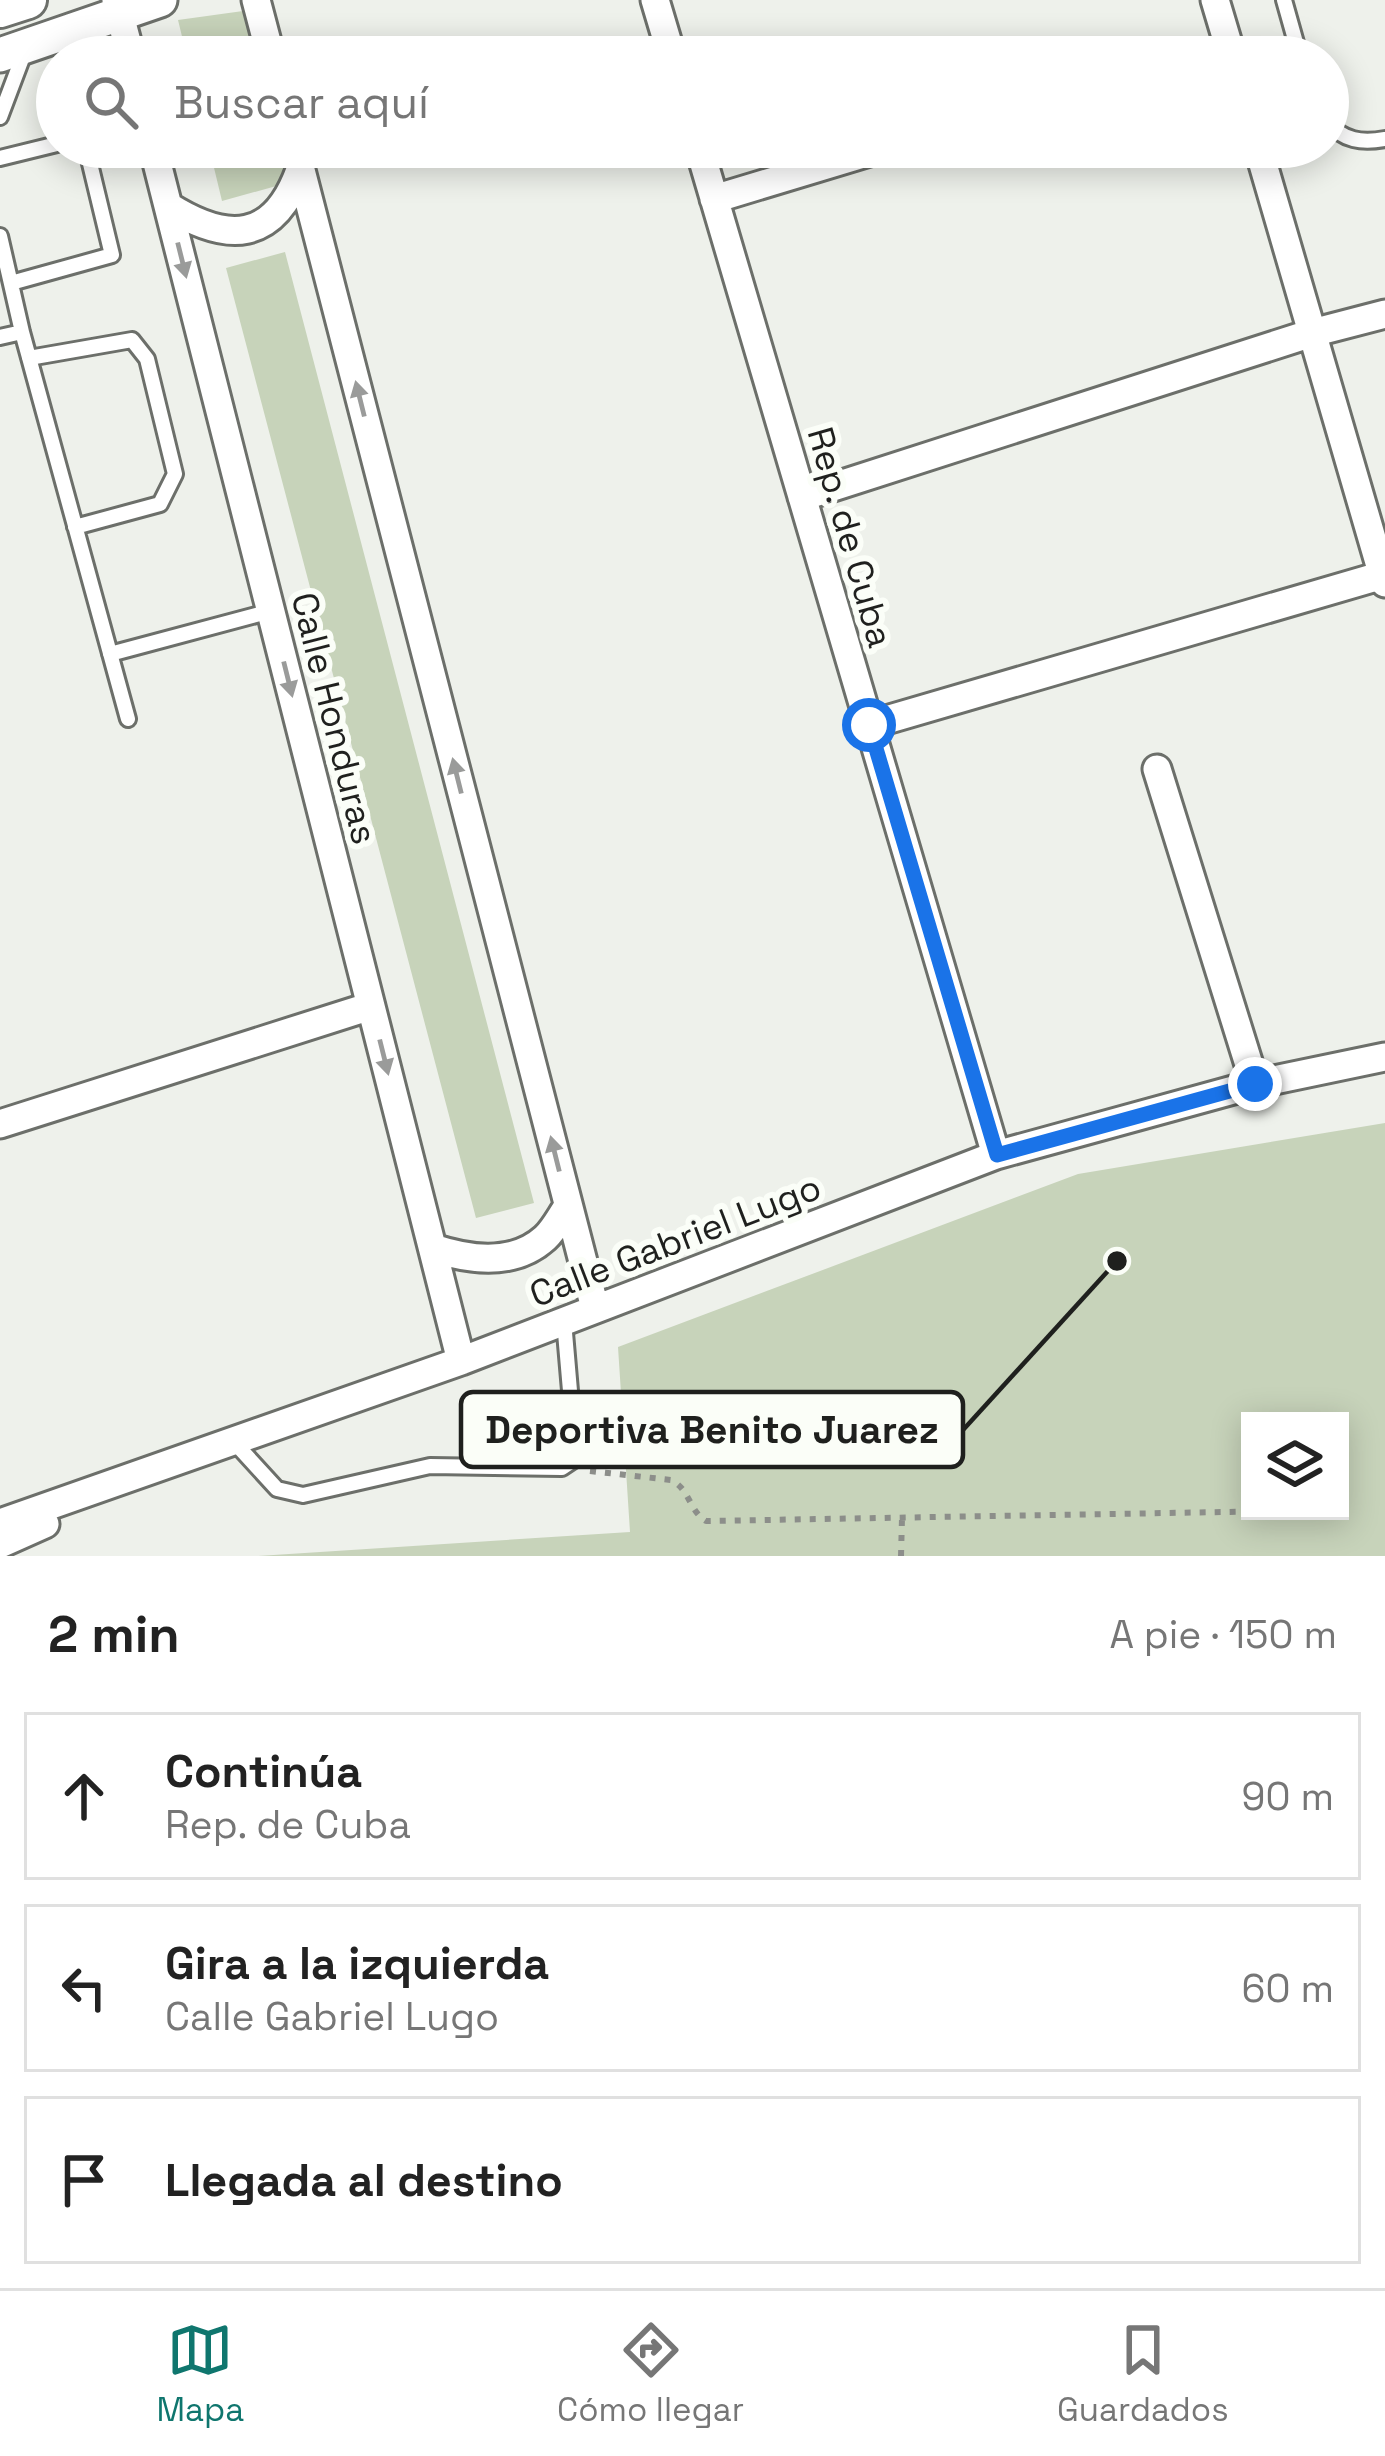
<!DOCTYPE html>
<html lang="es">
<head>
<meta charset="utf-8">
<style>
	body { margin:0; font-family:"Space Grotesk",sans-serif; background:#f6f6f6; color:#222 }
	.controls { position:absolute; right:36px; bottom:36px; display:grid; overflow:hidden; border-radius:0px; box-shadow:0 6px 30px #0003 }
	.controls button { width:108px; height:108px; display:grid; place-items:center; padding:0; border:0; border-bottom:3px solid #e0e0e0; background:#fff; color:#222; font:60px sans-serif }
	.stop { position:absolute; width:36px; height:36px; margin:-27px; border:9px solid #1a73e8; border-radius:50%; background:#fff }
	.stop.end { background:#1a73e8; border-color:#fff; box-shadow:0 3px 12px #0008 }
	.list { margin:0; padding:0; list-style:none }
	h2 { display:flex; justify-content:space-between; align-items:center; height:156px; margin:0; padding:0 48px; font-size:51px }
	h2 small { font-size:39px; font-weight:400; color:#767676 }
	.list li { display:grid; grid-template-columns:78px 1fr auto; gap:36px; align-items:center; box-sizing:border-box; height:168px; margin:0 24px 24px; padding:0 24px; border:3px solid #e0e0e0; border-radius:0px }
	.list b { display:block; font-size:45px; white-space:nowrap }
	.list p { margin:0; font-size:39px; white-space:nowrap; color:#767676 }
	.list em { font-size:39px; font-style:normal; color:#767676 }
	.icon { flex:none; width:66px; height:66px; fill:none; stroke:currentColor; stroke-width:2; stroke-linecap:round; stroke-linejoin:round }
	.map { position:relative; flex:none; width:1385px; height:1556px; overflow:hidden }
	.search { position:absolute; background:#fff; box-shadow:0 6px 30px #0003; left:36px; right:36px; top:36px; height:132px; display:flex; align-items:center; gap:30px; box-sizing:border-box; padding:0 42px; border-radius:66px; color:#767676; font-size:45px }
	.sheet { height:732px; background:#fff }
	nav { display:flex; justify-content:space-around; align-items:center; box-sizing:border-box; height:168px; border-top:3px solid #e0e0e0; background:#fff; font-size:33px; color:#767676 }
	nav a { display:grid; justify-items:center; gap:6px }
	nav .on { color:#0f766e }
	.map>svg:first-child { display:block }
	.green { fill:#c7d3ba; fill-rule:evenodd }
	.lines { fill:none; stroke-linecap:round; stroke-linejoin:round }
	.service-casing { stroke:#6c6f6a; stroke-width:20 }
	.minor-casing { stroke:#6c6f6a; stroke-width:33 }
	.tertiary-casing { stroke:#6c6f6a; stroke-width:39 }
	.secondary-casing { stroke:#6c6f6a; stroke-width:42 }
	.path { stroke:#8c8e8a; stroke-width:6; stroke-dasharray:6 9; stroke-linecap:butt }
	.service { stroke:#fff; stroke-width:14 }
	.minor { stroke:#fff; stroke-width:27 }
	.tertiary { stroke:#fff; stroke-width:33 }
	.secondary { stroke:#fff; stroke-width:36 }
	.oneway { fill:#9a9b9a }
	.route { stroke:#1a73e8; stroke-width:15 }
	.labels { text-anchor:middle; stroke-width:12; stroke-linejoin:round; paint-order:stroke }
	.street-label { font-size:36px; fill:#1f201e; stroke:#fbfef8 }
	.leader { fill:none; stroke:#1f201e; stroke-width:4.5 }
	.callout-dot { fill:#1f201e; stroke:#fbfef8; stroke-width:4.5 }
	.callout { fill:#fbfef8; stroke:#1f201e; stroke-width:4.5 }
	.callout-label { font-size:39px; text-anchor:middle; font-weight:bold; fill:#1f201e }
</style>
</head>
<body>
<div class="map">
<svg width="1385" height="1556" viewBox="0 0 1385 1556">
	<rect width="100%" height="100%" fill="#eef1eb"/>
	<path class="green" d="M243,11L255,57H187L178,20Z
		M209,147H278L287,183L222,201Z
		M285,252L534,1203L476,1218L226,268Z
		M1385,1123V1556H258L630,1532L618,1347L1078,1174ZM1250,1421H1340V1511H1250Z"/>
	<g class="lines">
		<defs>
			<path id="service" d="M1284,0L1300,57
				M0,117L26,48
				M1328,122C1343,141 1362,143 1385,139
				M0,158L57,144
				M0,236L22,332L128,719
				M11,283L112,255L86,147
				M0,337L22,332
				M29,358L132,340L147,359L175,474L160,504L75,527
				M110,654L271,611
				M235,1443L277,1489L303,1495L430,1466L562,1468L574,1460L575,1449L564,1321"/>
			<path id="minor" d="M116,0L131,57
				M256,0L271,57
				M655,0L672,57
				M1215,0L1232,57
				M153,147L461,1361
				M295,147L595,1308
				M699,147L996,1155
				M1258,147L1385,583
				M714,199L886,147
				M168,206C228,244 274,242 300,170
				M802,497L1312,333L1385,314
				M869,725L1383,575
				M1157,769L1255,1084
				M0,1124L371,1006
				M433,1248C469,1260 513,1267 545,1238C554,1230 561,1216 568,1206
				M0,1523L461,1361L996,1155L1255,1084L1385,1057
				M0,1544L45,1524"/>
			<path id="tertiary" d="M0,55L160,0"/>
			<path id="secondary" d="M0,9L28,0"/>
		</defs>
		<use href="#service" class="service-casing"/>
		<use href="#minor" class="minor-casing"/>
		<use href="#tertiary" class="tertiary-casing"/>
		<use href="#secondary" class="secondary-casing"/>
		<path class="path" d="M590,1471L671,1480C690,1489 689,1511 706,1521L1283,1511
			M901,1556L902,1518"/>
		<use href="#service" class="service"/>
		<use href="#minor" class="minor"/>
		<use href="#tertiary" class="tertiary"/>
		<use href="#secondary" class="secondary"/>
	</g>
	<defs><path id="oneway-solid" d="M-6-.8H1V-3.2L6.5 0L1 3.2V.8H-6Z" transform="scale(3)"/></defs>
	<g class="oneway">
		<use href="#oneway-solid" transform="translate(182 260) rotate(76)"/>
		<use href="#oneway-solid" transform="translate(360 399) rotate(-104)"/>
		<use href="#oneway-solid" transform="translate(288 679) rotate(76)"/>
		<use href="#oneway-solid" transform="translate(457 776) rotate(-104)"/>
		<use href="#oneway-solid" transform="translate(384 1057) rotate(76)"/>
		<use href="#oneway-solid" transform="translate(555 1154) rotate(-104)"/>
	</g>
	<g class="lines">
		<path class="route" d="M869,725L997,1155L1255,1084"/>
	</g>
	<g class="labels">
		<g class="street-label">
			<text transform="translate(851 537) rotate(74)" y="13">Rep. de Cuba</text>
			<text transform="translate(335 718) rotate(76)" y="13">Calle Honduras</text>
			<text transform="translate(675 1240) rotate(-21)" y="13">Calle Gabriel Lugo</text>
		</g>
	</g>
	<path class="leader" d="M1117 1261L963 1430"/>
	<circle class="callout-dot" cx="1117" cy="1261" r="12"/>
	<rect class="callout" x="461" y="1392" width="502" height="75" rx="12"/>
	<g class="callout-label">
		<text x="712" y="1443">Deportiva Benito Juarez</text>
	</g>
</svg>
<div class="controls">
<button><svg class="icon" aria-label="layers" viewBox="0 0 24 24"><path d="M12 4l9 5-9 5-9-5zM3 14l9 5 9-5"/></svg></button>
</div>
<div class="stop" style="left:869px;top:725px"></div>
<div class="stop end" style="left:1255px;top:1084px"></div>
<div class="search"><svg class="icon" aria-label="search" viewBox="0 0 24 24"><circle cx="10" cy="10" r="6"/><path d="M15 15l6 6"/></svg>Buscar aquí</div>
</div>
<section class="sheet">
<h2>2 min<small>A pie · 150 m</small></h2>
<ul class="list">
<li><svg class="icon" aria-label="ahead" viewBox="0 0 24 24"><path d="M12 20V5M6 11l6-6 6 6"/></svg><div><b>Continúa</b><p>Rep. de Cuba</p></div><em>90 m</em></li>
<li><svg class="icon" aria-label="left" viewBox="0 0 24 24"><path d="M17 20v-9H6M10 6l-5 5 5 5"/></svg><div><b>Gira a la izquierda</b><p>Calle Gabriel Lugo</p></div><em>60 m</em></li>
<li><svg class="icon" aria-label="arrive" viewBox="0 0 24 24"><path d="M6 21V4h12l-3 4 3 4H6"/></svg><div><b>Llegada al destino</b></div></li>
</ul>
</section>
<nav>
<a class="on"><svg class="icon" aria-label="map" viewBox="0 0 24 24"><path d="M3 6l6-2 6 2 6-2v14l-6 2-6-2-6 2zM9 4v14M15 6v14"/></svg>Mapa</a>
<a><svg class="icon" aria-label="directions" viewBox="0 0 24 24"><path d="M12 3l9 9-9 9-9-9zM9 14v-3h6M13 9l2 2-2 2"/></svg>Cómo llegar</a>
<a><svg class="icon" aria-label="saved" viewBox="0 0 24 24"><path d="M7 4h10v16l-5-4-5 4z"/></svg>Guardados</a>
</nav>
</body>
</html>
